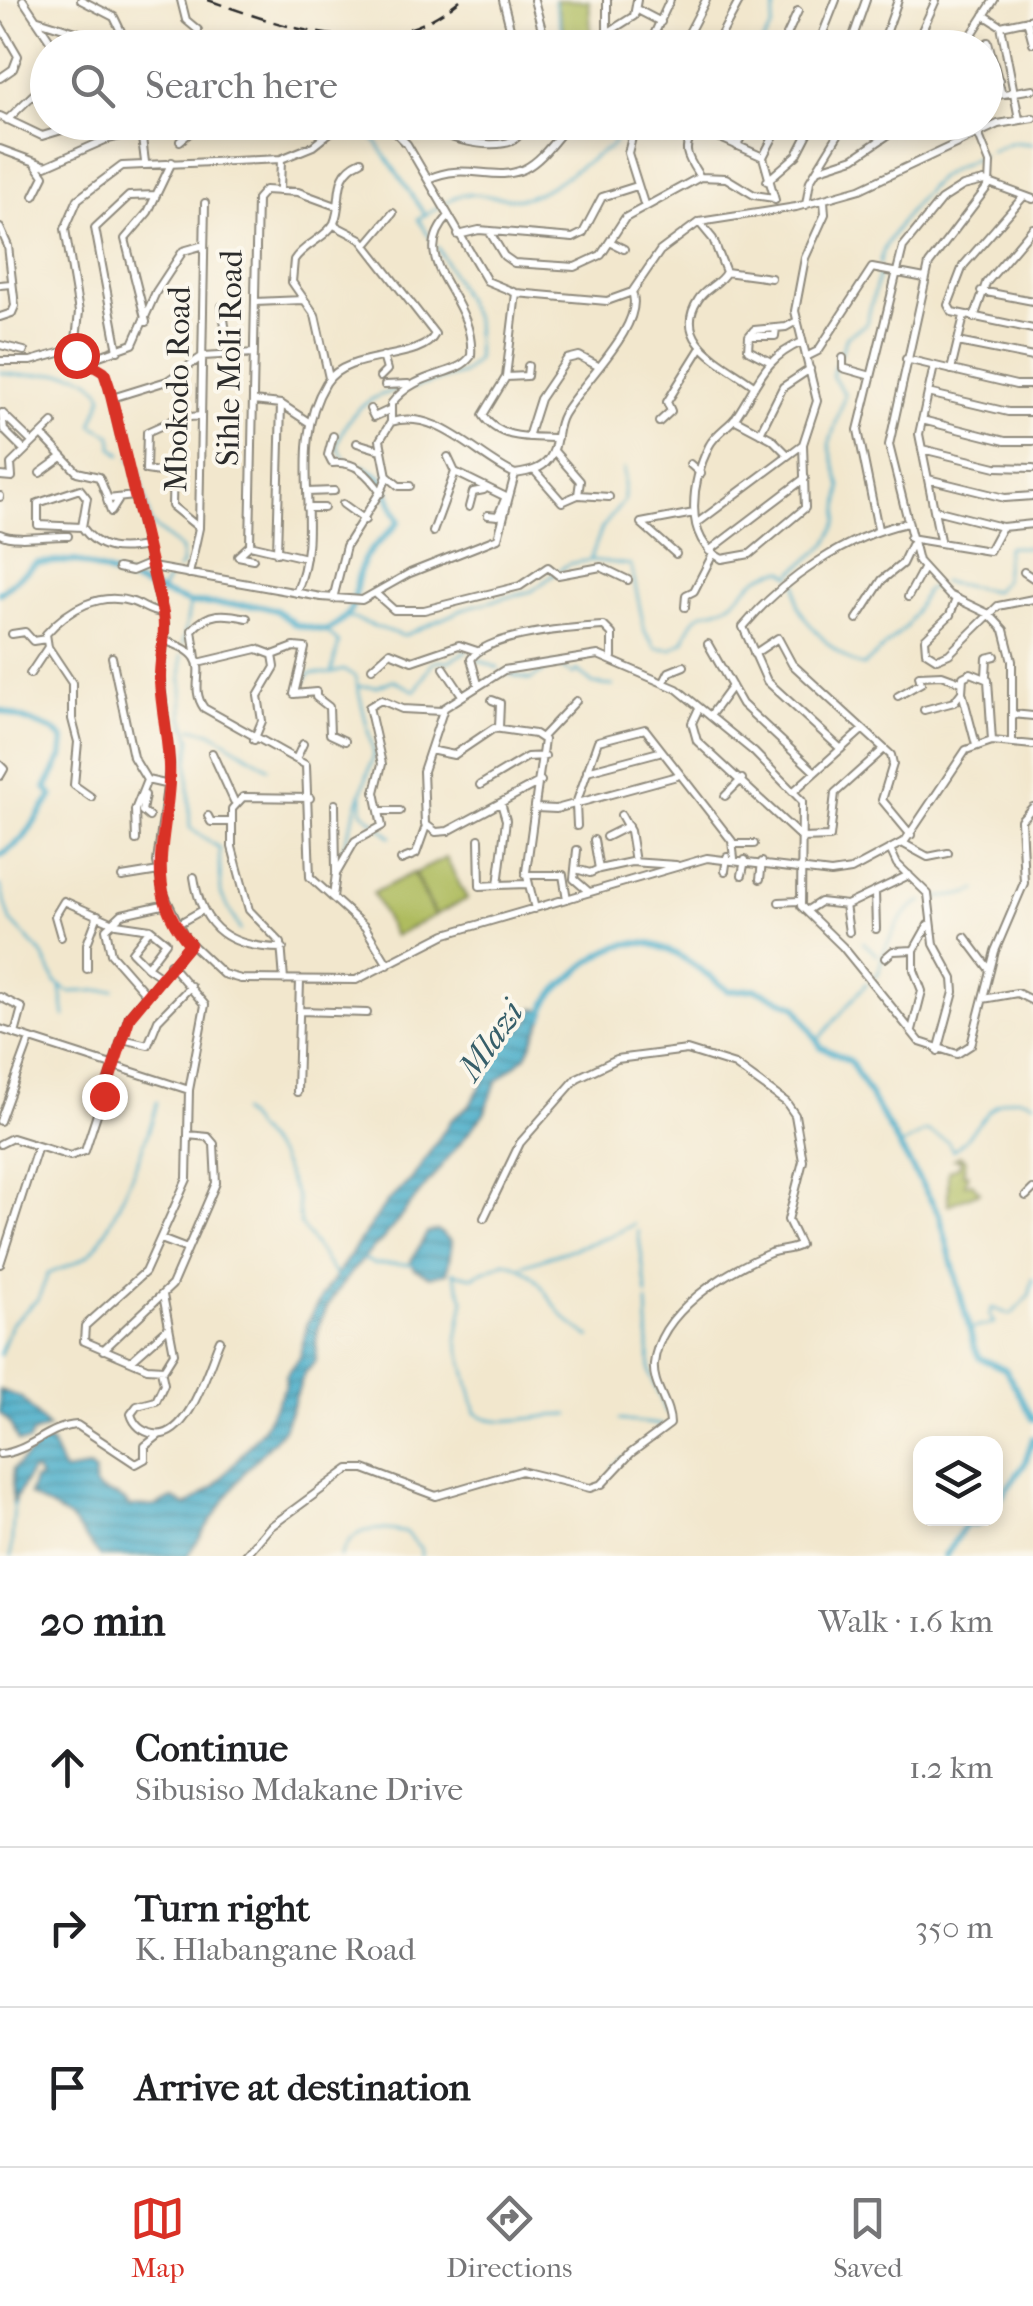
<!DOCTYPE html>
<html lang="en">
<head>
<meta charset="utf-8">
<style>
	body { margin:0; font-family:"IM FELL French Canon",serif; background:#f6f6f6; color:#202124 }
	.controls { position:absolute; right:30px; bottom:30px; display:grid; overflow:hidden; border-radius:20px; box-shadow:0 5px 15px #0003 }
	.controls button { width:90px; height:90px; display:grid; place-items:center; padding:0; border:0; border-bottom:2px solid #e0e0e0; background:#fff; color:#202124; font:50px sans-serif }
	.stop { position:absolute; width:30px; height:30px; margin:-22px; border:8px solid #d93025; border-radius:50%; background:#fff }
	.stop.end { background:#d93025; border-color:#fff; box-shadow:0 2px 10px #0008 }
	.list { margin:0; padding:0; list-style:none }
	h2 { display:flex; justify-content:space-between; align-items:center; height:130px; margin:0; padding:0 40px; font-size:42px }
	h2 small { font-size:32px; font-weight:400; color:#757577 }
	.list li { display:grid; grid-template-columns:65px 1fr auto; gap:30px; align-items:center; box-sizing:border-box; height:160px; padding:0 40px; border-top:2px solid #e0e0e0 }
	.list b { display:block; font-size:38px; white-space:nowrap }
	.list p { margin:0; font-size:32px; white-space:nowrap; color:#757577 }
	.list em { font-size:32px; font-style:normal; color:#757577 }
	.icon { flex:none; width:55px; height:55px; fill:none; stroke:currentColor; stroke-width:2; stroke-linecap:round; stroke-linejoin:round }
	.map { position:relative; flex:none; width:1033px; height:1556px; overflow:hidden }
	.search { position:absolute; background:#fff; box-shadow:0 5px 15px #0003; left:30px; right:30px; top:30px; height:110px; display:flex; align-items:center; gap:25px; box-sizing:border-box; padding:0 35px; border-radius:55px; color:#757577; font-size:38px }
	.sheet { height:610px; background:#fff }
	nav { display:flex; justify-content:space-around; align-items:center; box-sizing:border-box; height:140px; border-top:2px solid #e0e0e0; background:#fff; font-size:28px; color:#757577 }
	nav a { display:grid; justify-items:center; gap:5px }
	nav .on { color:#d93025 }
	.map>svg:first-child { display:block }
	.grass { fill:url(#grass-tufts); stroke:#6d7444; stroke-width:2.5 }
	.pitch { fill:#afbc5e; stroke:#6d7444; stroke-width:2.5 }
	.water { fill:url(#water-rules); stroke:#3a6c7a; stroke-width:2.5 }
	.lines { fill:none; stroke-linecap:round; stroke-linejoin:round }
	.stream { stroke:#4aadc9; stroke-width:2.5 }
	.river { stroke:#4aadc9; stroke-width:6 }
	.minor-casing { stroke:#8e897c; stroke-width:10 }
	.minor { stroke:#fff; stroke-width:6 }
	.rail { stroke:#2b2b2b; stroke-width:2.5; stroke-dasharray:15 8; stroke-linecap:butt }
	.route { stroke:#d93025; stroke-width:12 }
	.labels { text-anchor:middle; stroke-width:8; stroke-linejoin:round; paint-order:stroke }
	.street-label { font-size:32px; fill:#2b2b2b; stroke:#fbf7ec }
	.water-label { font-size:35px; font-style:italic; fill:#375f6a; stroke:#fbf7ec }
</style>
</head>
<body>
<div class="map">
<svg width="1033" height="1556" viewBox="0 0 1033 1556">
	<defs>
		<pattern id="grass-tufts" width="24" height="20" patternUnits="userSpaceOnUse" patternTransform="scale(2.5)"><rect width="24" height="20" fill="#afbc5e"/><path d="M3 7l-1-3M5 7V3M7 7l1-3M15 17l-1-3M17 17v-4M19 17l1-3" fill="none" stroke="#8f994e"/></pattern>
		<pattern id="water-rules" width="6" height="5" patternUnits="userSpaceOnUse" patternTransform="scale(2.5)"><rect width="6" height="5" fill="#4aadc9"/><path d="M0 2.5h6" fill="none" stroke="#3e8da3"/></pattern>
	</defs>
	<rect width="100%" height="100%" fill="#fbf7ec"/>
	<filter id="ink" filterUnits="userSpaceOnUse"><feTurbulence type="fractalNoise" baseFrequency=".01" numOctaves="2"/><feDisplacementMap in="SourceGraphic" scale="20" xChannelSelector="R" yChannelSelector="G"/><feConvolveMatrix kernelMatrix="1 2 1 2 8 2 1 2 1" color-interpolation-filters="sRGB"/></filter>
	<filter id="wash" filterUnits="userSpaceOnUse"><feTurbulence type="fractalNoise" baseFrequency=".0048" numOctaves="4" result="noise"/><feDisplacementMap in="SourceGraphic" scale="40" xChannelSelector="R" yChannelSelector="G"/><feGaussianBlur stdDeviation="2.25" result="paint"/><feColorMatrix in="noise" values="0 0 0 0 0 0 0 0 0 0 0 0 0 0 0 0 0 1.4 0 .05"/><feComposite in="paint" operator="in"/></filter>
	<g filter="url(#wash)">
		<rect width="100%" height="100%" fill="#f2e7cd"/>
		<path class="grass" d="M555,0L589,1L592,47H568Z
			M960,1156L966,1160L963,1174L968,1173L965,1184L972,1183L980,1192L948,1205V1171L960,1165L961,1160L954,1159Z"/>
		<path class="pitch" d="M446,858L467,899L435,915L415,873Z
			M413,873L434,916L394,936L373,893Z"/>
		<path class="water" d="M534,1008L546,1012L526,1056L496,1082L485,1112L383,1239C362,1258 324,1302 318,1329C316,1338 317,1351 316,1361L304,1374L284,1429L244,1472L187,1556H100L69,1518L29,1495L34,1480L40,1478L36,1471H31L13,1504V1469L44,1441L51,1443L64,1472L89,1468L95,1473L94,1485C104,1497 122,1492 129,1507L155,1506L173,1498L186,1506L215,1486L264,1427L285,1387L286,1376L300,1357L307,1323L323,1294L387,1202L412,1179L451,1120L470,1105L506,1042L529,1021Z
			M437,1230L452,1242L447,1273L430,1276L415,1269L411,1261L427,1233Z
			M0,1390L22,1398L48,1428L32,1434L28,1442H18L10,1423L0,1413Z"/>
		<g class="lines">
			<path class="stream" d="M554,0L566,48
				M759,48L772,27L776,0
				M364,124L424,213
				M990,151L1012,142L1033,144
				M446,203C467,184 496,202 522,198C549,194 584,160 611,147L617,137L610,122
				M433,241L418,219L439,207
				M880,264C879,245 925,189 941,176C952,168 970,162 983,154
				M0,372C34,384 84,356 103,396L92,425L111,435L113,448L121,455
				M411,388L462,374L477,359L475,320L438,247
				M130,458L138,466L151,524L181,549L182,565L178,569
				M345,460L337,445C347,413 369,394 403,389
				M590,560L602,528L624,501V468
				M793,572L827,544L838,522L841,487L829,445L845,394L832,376L847,336L866,324L880,271
				M942,582L994,591L1004,580L1007,547H1033
				M796,583C797,590 796,600 799,607C808,627 842,661 863,666L907,626L926,591L935,586
				M161,591L170,575
				M348,617L403,636L469,607L532,591L568,564L591,560L631,565L645,632L656,648L672,649L684,641C698,599 710,619 731,602C752,586 751,575 783,570L792,576
				M326,631L339,643L331,673L344,670L355,676L374,755L339,860
				M183,644L190,603
				M181,656L183,717L191,739L188,761L190,828L219,848L221,894L240,930
				M476,659L498,668
				M503,672L530,680L555,664L573,674L577,670L593,684L613,686
				M357,686L377,687L393,680L415,691L433,662L449,661L467,651
				M299,690L309,674L331,673
				M192,728L211,732L269,768
				M362,796V811L391,837
				M0,885L11,921L43,955L56,983L69,992L114,990
				M934,898C948,897 965,896 977,890
				M863,942L877,955
				M873,978L879,972C882,951 900,909 923,901
				M61,989L65,1017
				M818,1040L867,983
				M241,1112L279,1157L297,1198L300,1224L336,1276
				M898,1147L927,1131L948,1142L953,1151C981,1129 993,1085 1033,1102
				M638,1231L647,1295
				M363,1259L375,1264H413
				M523,1265L609,1237L634,1224
				M453,1272L464,1299L457,1339L476,1413C498,1429 539,1414 569,1415
				M454,1273L472,1277L505,1262C538,1270 544,1293 563,1316C570,1324 581,1331 590,1337
				M647,1302L650,1373L666,1412
				M971,1329L994,1323L989,1315L992,1308L1011,1315L1029,1296L1033,1279
				M0,1355L11,1324L38,1299L48,1274C60,1269 77,1264 89,1254C109,1238 152,1130 157,1102
				M619,1420L662,1425
				M612,1468L622,1458
				M11,1556L14,1503
				M340,1556C355,1525 376,1527 407,1533L421,1549V1556"/>
			<path class="river" d="M0,593L36,563L76,561L190,603L261,606L276,610L296,625L326,631C364,610 349,598 362,564C369,547 389,536 399,521L381,478L363,467
				M0,710L54,731L64,740L62,757L46,788L52,796L23,839L0,856
				M542,1017C547,996 558,989 574,975C636,917 671,947 729,991L755,989L796,1006L821,1047L850,1061L940,1216L974,1347L980,1358L1005,1369L1033,1419
				M996,1504L1024,1465L1033,1438
				M945,1556L967,1523L975,1525L982,1518"/>
		</g>
	</g>
	<g filter="url(#ink)">
		<g class="lines">
			<defs>
				<path id="minor" d="M23,0L55,48
					M81,0L114,17L129,48
					M181,0L186,20L198,30
					M503,0L515,48
					M534,0L547,48
					M607,0V48
					M638,10L661,22
					M984,15L1001,26L1019,119
					M35,19L89,36L98,48
					M1027,20L1033,43
					M0,25L18,56L13,69L0,78
					M1001,26L1033,19
					M607,33L634,16L637,0
					M687,37L705,48
					M417,39L420,48
					M988,42L1001,91
					M639,48L652,39L670,0
					M681,48L706,0
					M714,48L740,0
					M781,48L798,11
					M817,48L836,0
					M849,48L866,0
					M881,48L898,0
					M914,48L936,0
					M963,48L994,0
					M986,73L999,80
					M986,97L1033,89
					M0,116L42,136L82,124L105,140
					M7,120L34,94
					M140,122L145,162
					M260,122L270,131L293,122
					M311,122L324,137
					M385,122L407,144L487,281L516,293L607,301L632,292L660,251L699,222L796,207L860,189L998,124L1033,118
					M429,122C440,140 485,147 505,143C516,142 523,130 530,122
					M636,122L628,153L645,207
					M978,133L990,163L989,185L929,264L889,445L918,561L949,595L989,614L1004,630L1012,661V743
					M180,141L203,122
					M737,146L748,122
					M0,149L46,166L105,140L175,122
					M820,169L854,158L907,122
					M700,177C690,161 679,148 695,133L707,132L763,157
					M428,179C466,161 495,183 524,169C543,160 557,137 571,122
					M767,181L797,155L814,122
					M280,190L281,159
					M34,196L44,176L37,166
					M1024,196L963,266L948,305L952,312L1033,329
					M775,200L763,157L781,122
					M806,205L810,181L846,122
					M699,222L713,239L726,272C719,285 705,288 698,300C671,342 726,364 752,384
					M0,228L8,246L15,306L12,313L0,317
					M489,231L504,256L514,263L575,267L601,255L625,218L700,177L726,178L754,195L774,198
					M458,235L479,230L573,238L583,233L602,197L637,186
					M610,242L624,249
					M366,245L393,213
					M726,272L771,278
					M0,285L11,284
					M981,291L1033,301
					M516,293L506,377L483,415C498,440 531,437 557,438
					M255,302L303,300
					M222,306L229,352
					M974,318L986,283L1033,228
					M146,322L125,239L148,212L172,162
					M749,336L754,330L786,327L795,322
					M749,336L748,350L769,361
					M750,336H775L776,328
					M802,342C762,359 758,385 736,417C728,427 715,434 709,446C692,481 682,538 722,559L750,554L805,508L803,444L817,401L795,311L805,258L825,214L824,200
					M958,342L1033,357
					M0,345L24,351
					M75,349L79,312L65,229L78,199L122,166L281,159L313,146L343,122
					M118,351L95,228L129,196L156,195
					M76,353L104,372L109,387L165,625L160,676L170,764L157,862L163,892L186,939L223,974L241,979L356,980L446,934L707,858L831,873L851,870L905,841L966,750L992,741L1033,745
					M806,357L818,351L872,268L925,278
					M843,358V368L871,376
					M906,359L1016,385H1033
					M88,360L133,344L156,292L183,251L204,245
					M0,361H31L66,351
					M934,366L919,434L940,540
					M951,370L964,316
					M380,377L387,370L383,356
					M506,377L527,376L528,366
					M329,378L315,315L292,282L294,260C303,245 327,237 334,223C344,200 331,174 361,161
					M385,385L408,384
					M928,393L1008,412H1033
					M112,398L167,381L203,356L254,353
					M253,401L281,404L310,423
					M370,409L374,417L389,410
					M734,419L772,439L788,455
					M174,420L172,506L198,527
					M922,420L1005,441H1033
					M391,422V404C418,369 456,378 471,356C476,295 404,263 449,216
					M659,422L671,411L667,402L700,349
					M760,433L783,387L810,369
					M43,436L77,472L99,477L108,499L134,496
					M333,436L328,455L332,463C356,461 368,474 381,493
					M528,437L540,399L567,359L579,356L596,365
					M357,443L380,450
					M922,449L996,467L1033,468
					M24,450L4,430L2,413L32,442
					M448,457L455,472
					M690,464L701,474
					M534,470L562,502L578,495L580,481L554,451
					M455,472L506,497
					M40,473L62,457
					M172,474L146,470L147,432L178,418L201,416
					M0,476L12,477L11,464L53,423
					M387,476L399,486H410
					M928,479L1005,498L1033,496
					M307,492L334,491
					M579,495L609,497
					M0,496V497
					M107,500L111,512L118,501
					M343,504L365,520
					M469,507L473,492L484,490
					M307,508H324
					M935,510L1002,527L1033,524
					M488,515L498,516L505,499
					M696,524L802,445
					M82,527L38,525V503L80,489L87,498L82,527C99,551 119,551 146,546
					M878,529L858,430L903,247L941,200L963,186L984,181L1033,199
					M433,532L455,472
					M0,534C15,542 50,535 68,536
					M910,538L989,551L1002,527
					M250,545L238,556L253,559
					M709,551L805,478
					M277,553L281,404
					M676,554L641,523L694,513
					M306,558L250,545L257,199L265,190L298,192L336,206
					M152,567L321,597L362,600L410,573L498,538L515,474
					M118,568L132,571L151,563
					M1024,572L1033,578
					M189,574L199,528L205,203
					M296,593C326,525 285,451 326,383C347,349 421,363 435,334L361,239L334,225
					M376,594L394,610H424L520,586L548,567L558,575L601,567L628,580
					M908,597L923,569
					M333,599L346,546L383,487L387,476L380,440L391,422C437,408 477,457 515,474C528,472 541,470 549,459C559,446 555,429 563,415C581,383 646,325 632,292
					M956,599L950,615L925,639L926,652L937,659L949,654L998,606L1033,599
					M685,607L686,595L694,591L713,554
					M857,619L882,580L902,564L911,545
					M12,634L25,632L33,641L46,639
					M165,641C222,658 184,680 204,708L306,765L310,877L365,927L388,965
					M708,644L742,704L815,772
					M754,654L778,638L792,664L891,755L893,764L882,800L911,835
					M273,655L294,647L305,648L294,694L316,692V697L329,707L330,734L345,741
					M112,657L133,757L147,780L169,785
					M196,658L192,630C209,611 224,613 247,618
					M198,663L257,649L273,655L275,667L258,696L262,721L254,740
					M372,668L390,652L412,661L459,645L477,651
					M444,668L462,695
					M30,674L48,647
					M986,676L987,658L995,656
					M664,682L669,672L684,666
					M478,684L471,659C488,633 573,628 604,626L612,634V657
					M898,696L921,683L919,676L942,675L961,682
					M492,700L500,703L499,728
					M699,708L692,723L697,741L802,838L830,837L835,793L884,749
					M924,710L954,702L961,693
					M1012,714L1033,716
					M710,716L732,686
					M542,737L576,701
					M976,745L962,692L963,677L971,673L988,680L992,741
					M841,749L767,681L743,627C783,579 847,536 907,523
					M430,750L454,755L494,728L535,734L544,740L526,872L535,909
					M212,753L234,801
					M296,759L303,744
					M0,765L4,769L0,776
					M587,771L659,752
					M541,781L448,831L436,832L425,824L423,771L444,708L504,670L598,655L677,689L754,752L802,801L801,906L843,947L920,1042L957,1054L971,1045L995,951L1024,883L1021,820L1033,807
					M480,785L527,757L545,756
					M794,791L862,730
					M145,795L142,811L149,817
					M725,796L742,779
					M91,797L74,785L78,742L72,719V683L48,647L46,634C68,609 100,591 133,602C144,606 151,613 163,613
					M501,803L506,820L498,885L527,884
					M335,804L336,872
					M576,804L598,741L645,729L732,841L734,858
					M576,804L577,826
					M536,808L556,809L677,776
					M379,811H400
					M621,815L630,831L635,862
					M208,816L211,822H231
					M606,837L628,826
					M479,839L480,886L498,885
					M136,840L135,810L147,780
					M594,840L599,869L631,862L676,865
					M733,844H754
					M904,844L928,857L948,853
					M577,850L574,879L589,892
					M891,851L897,864L928,894L934,944L953,979L954,992L938,1051
					M401,860L416,854L426,826
					M576,869L590,873L599,869
					M725,871L727,857
					M526,875H563L567,899
					M742,875L745,860
					M122,877L159,871
					M194,877C202,931 232,948 283,948
					M760,879L762,862
					M875,892L876,929
					M333,897L336,874L355,841L382,826L375,792L382,764L369,707L381,700L402,709L442,711
					M779,902L798,901
					M845,905L849,932
					M806,911L820,902L847,905L909,875
					M176,925L201,911
					M61,937L55,916L64,901L116,924L150,929L166,942L147,967L160,976
					M965,937L989,969
					M885,958L893,951L914,950
					M147,967L132,952L150,929
					M87,969V944L98,915
					M284,980L281,943L249,910L232,847V809L243,797L310,798
					M145,993L111,954L106,929L122,914L167,904
					M0,997L22,1008L15,1034
					M983,999L1017,993L1033,1001
					M299,1011L367,1013
					M0,1029L189,1090
					M912,1030L922,991L914,970V950L928,925
					M122,1039L148,1045L158,1020L191,986
					M297,1092L300,980
					M0,1121L30,1039
					M0,1144L12,1138L70,1156L85,1151L129,1016L190,944
					M1026,1196L1033,1189
					M161,1239L187,1249
					M0,1264L38,1146
					M163,1295L174,1353L164,1369L147,1368L84,1341L85,1326L145,1272L187,1179L189,1090L205,1005L170,964
					M103,1350L172,1285L216,1183L214,1144L208,1137L188,1135
					M131,1361L168,1328
					M161,1370L164,1384L156,1401L137,1406L131,1414C134,1425 143,1432 154,1434C189,1441 209,1364 220,1340
					M0,1454C29,1452 49,1426 77,1425L136,1464L145,1459V1446L159,1435
					M245,1556L270,1527L349,1469H364L436,1496L521,1471L590,1488L602,1484L631,1453L670,1424C670,1403 652,1386 654,1364C659,1311 727,1271 770,1253C781,1249 791,1251 800,1245L788,1220L803,1161L795,1115L786,1102L735,1065L687,1050L617,1059L577,1078L520,1143L484,1218"/>
			</defs>
			<use href="#minor" class="minor-casing"/>
			<use href="#minor" class="minor"/>
			<path class="rail" d="M208,0C292,29 382,65 460,0"/>
		</g>
	</g>
	<g class="lines" filter="url(#ink)">
		<path class="route" d="M76,355L104,372L109,387L163,613C167,637 159,658 160,682C162,716 171,748 169,782C166,843 143,891 190,944L130,1016L104,1096"/>
	</g>
	<g class="labels">
		<g class="street-label">
			<text transform="translate(229 358) rotate(-89)" y="11">Sihle Moli Road</text>
			<text transform="translate(177 389) rotate(-89)" y="11">Mbokodo Road</text>
		</g>
		<g class="water-label">
			<text transform="translate(490 1040) rotate(-55)" y="12">Mlazi</text>
		</g>
	</g>
</svg>
<div class="controls">
<button><svg class="icon" aria-label="layers" viewBox="0 0 24 24"><path d="M12 4l9 5-9 5-9-5zM3 14l9 5 9-5"/></svg></button>
</div>
<div class="stop" style="left:76px;top:355px"></div>
<div class="stop end" style="left:104px;top:1096px"></div>
<div class="search"><svg class="icon" aria-label="search" viewBox="0 0 24 24"><circle cx="10" cy="10" r="6"/><path d="M15 15l6 6"/></svg>Search here</div>
</div>
<section class="sheet">
<h2>20 min<small>Walk · 1.6 km</small></h2>
<ul class="list">
<li><svg class="icon" aria-label="ahead" viewBox="0 0 24 24"><path d="M12 20V5M6 11l6-6 6 6"/></svg><div><b>Continue</b><p>Sibusiso Mdakane Drive</p></div><em>1.2 km</em></li>
<li><svg class="icon" aria-label="right" viewBox="0 0 24 24"><path d="M7 20v-9h11M14 6l5 5-5 5"/></svg><div><b>Turn right</b><p>K. Hlabangane Road</p></div><em>350 m</em></li>
<li><svg class="icon" aria-label="arrive" viewBox="0 0 24 24"><path d="M6 21V4h12l-3 4 3 4H6"/></svg><div><b>Arrive at destination</b></div></li>
</ul>
</section>
<nav>
<a class="on"><svg class="icon" aria-label="map" viewBox="0 0 24 24"><path d="M3 6l6-2 6 2 6-2v14l-6 2-6-2-6 2zM9 4v14M15 6v14"/></svg>Map</a>
<a><svg class="icon" aria-label="directions" viewBox="0 0 24 24"><path d="M12 3l9 9-9 9-9-9zM9 14v-3h6M13 9l2 2-2 2"/></svg>Directions</a>
<a><svg class="icon" aria-label="saved" viewBox="0 0 24 24"><path d="M7 4h10v16l-5-4-5 4z"/></svg>Saved</a>
</nav>
</body>
</html>
